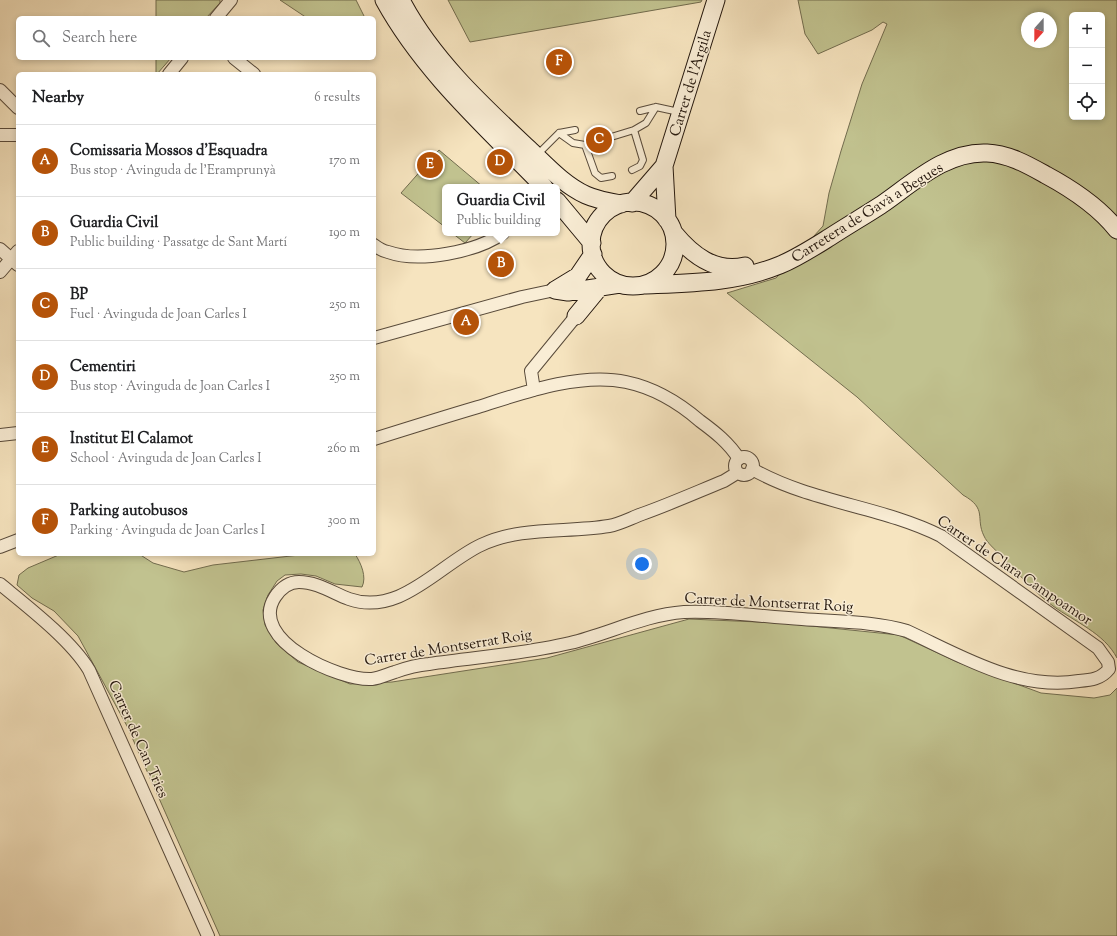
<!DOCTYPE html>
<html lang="en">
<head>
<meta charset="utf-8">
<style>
	body { margin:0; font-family:"Sorts Mill Goudy",serif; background:#f6f6f6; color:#202124 }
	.controls { position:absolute; right:12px; top:12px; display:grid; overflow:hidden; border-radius:6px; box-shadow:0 2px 6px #0003 }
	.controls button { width:36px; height:36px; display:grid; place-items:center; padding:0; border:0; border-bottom:1px solid #e0e0e0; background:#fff; color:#202124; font:20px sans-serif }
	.compass { position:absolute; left:1021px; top:12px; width:36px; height:36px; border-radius:50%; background:#fff; box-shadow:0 2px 6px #0003; rotate:201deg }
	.you { position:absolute; left:642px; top:564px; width:14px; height:14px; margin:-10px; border:3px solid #fff; border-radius:50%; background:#1a73e8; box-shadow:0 0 0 6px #1a73e833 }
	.badge { display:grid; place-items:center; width:26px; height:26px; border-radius:50%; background:#b45309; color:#fff; font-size:13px; font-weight:700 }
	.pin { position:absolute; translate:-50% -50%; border:2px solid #fff; box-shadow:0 1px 4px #0006 }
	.popup { position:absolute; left:442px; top:184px; width:118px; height:52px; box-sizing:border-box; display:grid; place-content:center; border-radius:6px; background:#fff; filter:drop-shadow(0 1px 3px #0005); font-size:13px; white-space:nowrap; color:#757577 }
	.popup b { font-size:15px; color:#202124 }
	.popup::after { content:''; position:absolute; left:50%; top:100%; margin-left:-8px; border:8px solid transparent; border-top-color:#fff }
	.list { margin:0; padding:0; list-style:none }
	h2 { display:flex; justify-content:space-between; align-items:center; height:52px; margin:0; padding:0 16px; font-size:17px }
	h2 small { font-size:13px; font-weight:400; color:#757577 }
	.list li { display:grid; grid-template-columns:26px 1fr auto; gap:12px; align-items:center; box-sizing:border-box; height:72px; padding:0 16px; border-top:1px solid #e0e0e0 }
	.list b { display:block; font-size:15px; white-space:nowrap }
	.list p { margin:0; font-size:13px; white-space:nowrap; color:#757577 }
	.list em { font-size:13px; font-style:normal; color:#757577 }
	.icon { flex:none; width:22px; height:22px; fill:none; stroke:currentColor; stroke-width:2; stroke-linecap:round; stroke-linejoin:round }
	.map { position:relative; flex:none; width:1117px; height:936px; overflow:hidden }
	.search { position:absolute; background:#fff; box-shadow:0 2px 6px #0003; left:16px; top:16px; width:360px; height:44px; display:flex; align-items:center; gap:10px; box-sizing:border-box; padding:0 14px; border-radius:6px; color:#757577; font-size:15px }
	.panel { position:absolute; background:#fff; box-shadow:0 2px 6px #0003; left:16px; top:72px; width:360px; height:484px; border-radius:6px }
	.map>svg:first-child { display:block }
	.green { fill:#c1c28f; stroke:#726c4e; fill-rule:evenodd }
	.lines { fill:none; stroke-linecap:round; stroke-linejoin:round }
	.lane-casing { stroke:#584a3a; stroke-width:8 }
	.street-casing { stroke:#584a3a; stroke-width:14 }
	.secondary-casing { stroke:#24170d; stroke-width:19 }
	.lane { stroke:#f9edd5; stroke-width:6 }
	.street { stroke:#f9edd5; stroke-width:12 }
	.secondary { stroke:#f9edd5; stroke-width:17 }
	.labels { text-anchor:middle; stroke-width:3; stroke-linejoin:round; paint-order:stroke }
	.street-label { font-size:15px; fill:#24170d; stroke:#f9edd5 }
</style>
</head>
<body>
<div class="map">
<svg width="1117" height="936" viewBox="0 0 1117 936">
	<rect width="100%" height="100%" fill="#f6e4bf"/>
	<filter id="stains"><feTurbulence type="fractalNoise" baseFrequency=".005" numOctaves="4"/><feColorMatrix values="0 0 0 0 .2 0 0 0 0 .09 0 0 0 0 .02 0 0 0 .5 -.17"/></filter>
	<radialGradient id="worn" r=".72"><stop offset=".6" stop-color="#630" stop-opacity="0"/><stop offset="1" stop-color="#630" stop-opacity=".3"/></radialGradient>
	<path class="green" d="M156,0H220V3L206,18H156Z
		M280,0H356L365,18H307Z
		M448,0H702L701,2L470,42Z
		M798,0H1117V658C1104,633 1075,622 1053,606C1034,592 1017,572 1000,555C995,549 987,543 984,536C975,518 988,509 963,495L857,397L727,293L776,278L823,226L829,193L841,151L862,84L887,24L883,22L872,30L818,54L805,34ZM1072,15H1102V117H1072ZM1027,18H1051V42H1027Z
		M156,58H171L157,74H156Z
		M439,150L483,187H445V227L401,193Z
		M452,233H474L465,243Z
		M61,554H139L153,563L184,572L213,565L308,554H355C361,563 367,577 362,587L335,584L316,576L301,574L285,575L277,581L268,595L263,610L265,625L276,643L298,662L350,684L392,682L547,658L689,619L782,623L899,635L957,662L1041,693L1094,698L1110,695L1117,688V936H220L127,726L78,636L54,611L32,598L17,585L19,575L28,568Z"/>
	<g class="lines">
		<defs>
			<path id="lane" d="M640,111L656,107L679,112
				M634,130L646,123L656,107
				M559,133L573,143L585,145
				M537,155L559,133L575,130
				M612,176L601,178L595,173L585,145L634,130L643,160L640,166L632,170"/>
			<path id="street" d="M216,18L231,0
				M234,58L254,74
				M169,74L182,58
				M0,90L18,108
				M0,135H18
				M374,245C378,248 383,251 388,252C419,263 477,252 503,233
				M0,249L18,265
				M0,272L18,251
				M374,338L522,297L555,290
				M534,390L531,371L576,316
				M0,435L18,433
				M374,439C409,428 444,417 478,407C522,393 580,372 626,382C655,388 678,402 700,421C715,432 729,443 739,459
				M735 466a9 9 0 1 1 18 0a9 9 0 1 1-18 0Z
				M737,473L724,481C697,492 670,504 642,514C631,518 620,524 609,526C566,533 521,526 481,545C440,564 400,617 349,599C333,593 317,582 299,582C288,582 281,588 275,597C247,640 340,681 372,679C380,678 388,674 395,672C406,668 417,665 429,664C476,657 524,654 570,643C608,634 644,615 684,612C720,610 764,617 802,619C837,622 873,621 907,631C961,656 1018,691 1079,681C1091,680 1101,679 1109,669L1108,662L1098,648L941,536C881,506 812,503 752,469
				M0,547L18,540
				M0,584C28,607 71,640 89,670L208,936"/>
			<path id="secondary" d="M384,0C424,73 487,128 544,187
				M401,0C431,58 482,105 529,149C546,165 564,185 586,195C597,200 609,202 621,204
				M557,201L592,243
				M591 244a42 42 0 1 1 84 0a42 42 0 1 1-84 0Z
				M632,203L664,166
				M667,220L664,166L716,0
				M674,233C692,255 715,273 745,266
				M643,285C690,283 736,283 780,265C797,258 814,247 830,237C847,226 864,216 881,205C913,183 946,151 987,153C1009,154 1028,165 1046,175C1072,189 1099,207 1117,230
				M555,290L568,292L620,284
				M555,290L578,276L593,254
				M576,316L599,288"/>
		</defs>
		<use href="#lane" class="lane-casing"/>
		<use href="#street" class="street-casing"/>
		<use href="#secondary" class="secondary-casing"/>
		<use href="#lane" class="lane"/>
		<use href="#street" class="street"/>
		<use href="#secondary" class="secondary"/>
	</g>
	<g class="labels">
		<g class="street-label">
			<text transform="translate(690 83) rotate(-73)" y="5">Carrer de l'Argila</text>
			<text transform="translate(867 212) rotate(-32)" y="5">Carretera de Gavà a Begues</text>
			<text transform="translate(1015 570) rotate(34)" y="5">Carrer de Clara Campoamor</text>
			<text transform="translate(769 602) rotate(3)" y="5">Carrer de Montserrat Roig</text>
			<text transform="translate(448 647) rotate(-9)" y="5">Carrer de Montserrat Roig</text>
			<text transform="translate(139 739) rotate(66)" y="5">Carrer de Can Tries</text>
		</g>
	</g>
	<rect width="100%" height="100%" filter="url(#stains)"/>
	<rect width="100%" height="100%" fill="url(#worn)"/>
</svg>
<div class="controls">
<button>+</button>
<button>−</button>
<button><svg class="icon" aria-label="locate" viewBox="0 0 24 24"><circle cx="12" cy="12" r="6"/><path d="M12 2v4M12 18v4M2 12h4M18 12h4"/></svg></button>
</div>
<svg class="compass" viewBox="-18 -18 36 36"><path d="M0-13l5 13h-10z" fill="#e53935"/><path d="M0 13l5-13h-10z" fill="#757577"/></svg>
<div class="you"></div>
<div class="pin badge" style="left:466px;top:322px">A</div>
<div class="pin badge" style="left:501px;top:264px">B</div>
<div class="popup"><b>Guardia Civil</b>Public building</div>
<div class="pin badge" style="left:599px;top:140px">C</div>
<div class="pin badge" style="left:500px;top:162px">D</div>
<div class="pin badge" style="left:430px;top:165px">E</div>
<div class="pin badge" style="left:559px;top:62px">F</div>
<div class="search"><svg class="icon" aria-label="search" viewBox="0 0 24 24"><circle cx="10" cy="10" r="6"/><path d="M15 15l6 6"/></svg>Search here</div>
<section class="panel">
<h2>Nearby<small>6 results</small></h2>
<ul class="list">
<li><span class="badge">A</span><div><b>Comissaria Mossos d'Esquadra</b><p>Bus stop · Avinguda de l'Eramprunyà</p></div><em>170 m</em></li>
<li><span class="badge">B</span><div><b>Guardia Civil</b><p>Public building · Passatge de Sant Martí</p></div><em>190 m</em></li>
<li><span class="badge">C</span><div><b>BP</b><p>Fuel · Avinguda de Joan Carles I</p></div><em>250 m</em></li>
<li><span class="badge">D</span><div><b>Cementiri</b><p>Bus stop · Avinguda de Joan Carles I</p></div><em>250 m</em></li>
<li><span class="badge">E</span><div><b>Institut El Calamot</b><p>School · Avinguda de Joan Carles I</p></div><em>260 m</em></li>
<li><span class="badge">F</span><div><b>Parking autobusos</b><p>Parking · Avinguda de Joan Carles I</p></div><em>300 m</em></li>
</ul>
</section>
</div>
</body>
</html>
